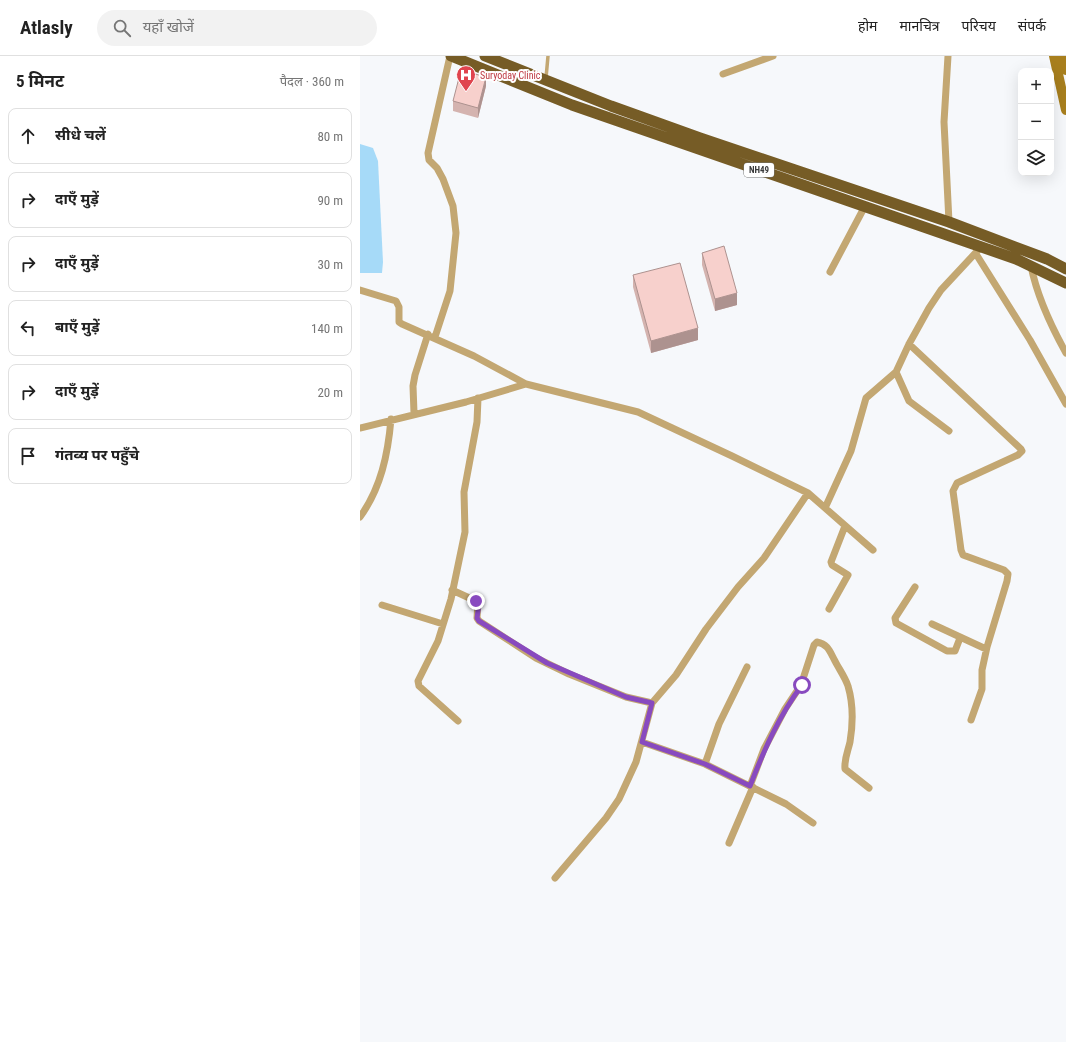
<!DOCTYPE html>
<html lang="hi">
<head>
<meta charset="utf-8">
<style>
	body { margin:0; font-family:"Roboto Condensed","Noto Sans Devanagari",sans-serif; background:#f2f2f2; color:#222 }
	.controls { position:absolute; right:12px; top:12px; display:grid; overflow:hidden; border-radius:8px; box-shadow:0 4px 16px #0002 }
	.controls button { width:36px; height:36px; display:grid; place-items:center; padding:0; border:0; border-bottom:1px solid #e0e0e0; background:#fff; color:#222; font:20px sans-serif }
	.stop { position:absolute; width:12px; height:12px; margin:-9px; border:3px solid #884abf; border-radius:50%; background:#fff }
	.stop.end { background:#884abf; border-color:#fff; box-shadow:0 1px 4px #0008 }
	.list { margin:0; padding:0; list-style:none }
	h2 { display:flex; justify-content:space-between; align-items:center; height:52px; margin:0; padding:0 16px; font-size:17px }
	h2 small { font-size:13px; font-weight:400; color:#767676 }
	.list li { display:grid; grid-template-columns:26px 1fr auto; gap:12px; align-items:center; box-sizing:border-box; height:56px; margin:0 8px 8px; padding:0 8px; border:1px solid #e0e0e0; border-radius:8px }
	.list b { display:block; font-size:15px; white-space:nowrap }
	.list em { font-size:13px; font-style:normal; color:#767676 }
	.icon { flex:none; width:22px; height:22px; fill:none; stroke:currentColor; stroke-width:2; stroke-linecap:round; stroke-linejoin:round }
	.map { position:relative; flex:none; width:706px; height:986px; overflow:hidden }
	header { display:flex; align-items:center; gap:24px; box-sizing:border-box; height:56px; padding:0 20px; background:#fff; border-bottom:1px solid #e0e0e0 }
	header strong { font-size:19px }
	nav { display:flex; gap:22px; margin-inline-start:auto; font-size:14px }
	.search { width:280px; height:36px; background:#f2f2f2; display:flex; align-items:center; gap:10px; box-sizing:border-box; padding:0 14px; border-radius:22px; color:#767676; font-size:15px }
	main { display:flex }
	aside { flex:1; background:#fff }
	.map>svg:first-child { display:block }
	.water { fill:#a6daf8 }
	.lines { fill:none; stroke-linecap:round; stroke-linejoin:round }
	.service { stroke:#c3a772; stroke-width:3.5 }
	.minor { stroke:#c3a772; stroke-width:7 }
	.secondary { stroke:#a87f1e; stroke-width:10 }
	.trunk { stroke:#765c26; stroke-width:11 }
	.wall { fill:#d4b3af }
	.shaded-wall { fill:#ad928f }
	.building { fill:#f7d0cc; stroke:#ad928f }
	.route { stroke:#884abf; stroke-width:5 }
	.labels { text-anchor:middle; stroke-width:4; stroke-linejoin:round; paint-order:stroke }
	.shield { fill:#fff; stroke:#757676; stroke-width:1 }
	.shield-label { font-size:9px; font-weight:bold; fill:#3a3b3c }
	.health-label { font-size:10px; fill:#be3a42; stroke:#fff; text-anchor:start }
</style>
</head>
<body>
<header>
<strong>Atlasly</strong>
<div class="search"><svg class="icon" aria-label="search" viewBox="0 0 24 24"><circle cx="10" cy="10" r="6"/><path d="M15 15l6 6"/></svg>यहाँ खोजें</div>
<nav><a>होम</a><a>मानचित्र</a><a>परिचय</a><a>संपर्क</a></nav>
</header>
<main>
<aside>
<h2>5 मिनट<small>पैदल · 360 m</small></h2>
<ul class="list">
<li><svg class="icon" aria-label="ahead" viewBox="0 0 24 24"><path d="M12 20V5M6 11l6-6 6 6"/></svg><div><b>सीधे चलें</b></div><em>80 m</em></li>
<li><svg class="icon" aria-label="right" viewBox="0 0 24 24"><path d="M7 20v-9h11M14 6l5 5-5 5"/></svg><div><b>दाएँ मुड़ें</b></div><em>90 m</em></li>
<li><svg class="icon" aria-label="right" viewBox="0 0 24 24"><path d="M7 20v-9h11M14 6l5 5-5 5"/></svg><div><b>दाएँ मुड़ें</b></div><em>30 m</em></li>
<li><svg class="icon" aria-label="left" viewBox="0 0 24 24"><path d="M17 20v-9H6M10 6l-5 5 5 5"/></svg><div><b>बाएँ मुड़ें</b></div><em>140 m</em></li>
<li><svg class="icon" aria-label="right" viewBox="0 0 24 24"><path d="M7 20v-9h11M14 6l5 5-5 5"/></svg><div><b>दाएँ मुड़ें</b></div><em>20 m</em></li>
<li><svg class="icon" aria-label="arrive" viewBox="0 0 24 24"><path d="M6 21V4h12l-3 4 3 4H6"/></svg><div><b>गंतव्य पर पहुँचे</b></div></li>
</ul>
</aside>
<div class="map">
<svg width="706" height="986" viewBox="0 0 706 986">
	<rect width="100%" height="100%" fill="#f6f8fb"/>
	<path class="water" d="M0,88L13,92L18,105L23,206L22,217H0Z"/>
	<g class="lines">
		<path class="service" d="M186,22L188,0"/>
		<path class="minor" d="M588,0L584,66L589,166
			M363,18L413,0
			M616,198L670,284L706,348
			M671,210C677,240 691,270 706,297
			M470,216L505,150
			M0,234L36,245L39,251V266L42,268L114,300L166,328L278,356L372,400L448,437L513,494
			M75,281L90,235L96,177L93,150L83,123L77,112L69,104L68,97L90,0
			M549,288L661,393L662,395L658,399L597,427L593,435L601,494L603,499L644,514L648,518L647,525L627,591L622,614V633L611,664
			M536,316L549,345L589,375
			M54,357L53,330L55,319L68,278
			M0,372L106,346L166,328
			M465,452L491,395L506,342L536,316L549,288L569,252L581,234L621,191
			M0,461C21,432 28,398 31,363
			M555,531L535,562L536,567L587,595H595L600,582
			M92,534L118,546L117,562L119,565L176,602L209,618L266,641L292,647
			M22,549L83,568
			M469,553L488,519L472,509L471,506L485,470
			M572,568L626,593
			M98,665L59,630L58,625L78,585L91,543L105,476L104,436L117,366L118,342
			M282,686L345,708L426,748L453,767
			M345,708L359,668L387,611
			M390,730L404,693L425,653L441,629L454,589L457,586C468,588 470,596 475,605C479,613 485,621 488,630C493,647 493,668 490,686C488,695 484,703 485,713L509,732
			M369,787L393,731
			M195,822L246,762L259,743L276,706L292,647L316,619L346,573L378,531L404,502L448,437"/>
		<path class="secondary" d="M694,0L706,54
			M703,0L706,14"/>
		<path class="trunk" d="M91,0L212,49L656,203L706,227
			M125,0L251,50L340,82L589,166L687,203L706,213"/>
	</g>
	<path class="wall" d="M126,30L118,62L93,55V45Z
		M342,197L377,249L355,255L342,209Z
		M273,219L338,284L291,297L273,231Z"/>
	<path class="shaded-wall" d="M126,21V30L118,62V52Z
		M377,237V249L355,255V243Z
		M338,272V284L291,297V285Z"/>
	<path class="building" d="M101,14L126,21L118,52L93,45Z
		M364,190L377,237L355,243L342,197Z
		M320,207L338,272L291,285L273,219Z"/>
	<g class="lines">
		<path class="route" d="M116,545L119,548L117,562L119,565L187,607L266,641L292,647L282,686L345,708L390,730C404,694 419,660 442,629"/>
	</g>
	<defs>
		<symbol id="hospital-pin" viewBox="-11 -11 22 30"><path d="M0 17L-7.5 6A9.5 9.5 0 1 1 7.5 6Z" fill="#e0444e" stroke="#fff"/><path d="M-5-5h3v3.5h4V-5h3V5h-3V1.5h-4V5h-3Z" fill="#fff"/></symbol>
	</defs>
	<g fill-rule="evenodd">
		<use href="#hospital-pin" x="95" y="8" width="22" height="30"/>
	</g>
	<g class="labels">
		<rect class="shield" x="384" y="107" width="30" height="14" rx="3"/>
		<g class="shield-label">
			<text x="399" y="117">NH49</text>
		</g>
		<g class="health-label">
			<text x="120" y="23">Suryoday Clinic</text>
		</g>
	</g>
</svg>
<div class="controls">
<button>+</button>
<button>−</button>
<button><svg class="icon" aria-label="layers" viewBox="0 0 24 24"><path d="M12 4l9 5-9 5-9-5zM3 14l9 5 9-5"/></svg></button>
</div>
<div class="stop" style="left:442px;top:629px"></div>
<div class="stop end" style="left:116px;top:545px"></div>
</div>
</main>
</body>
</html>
